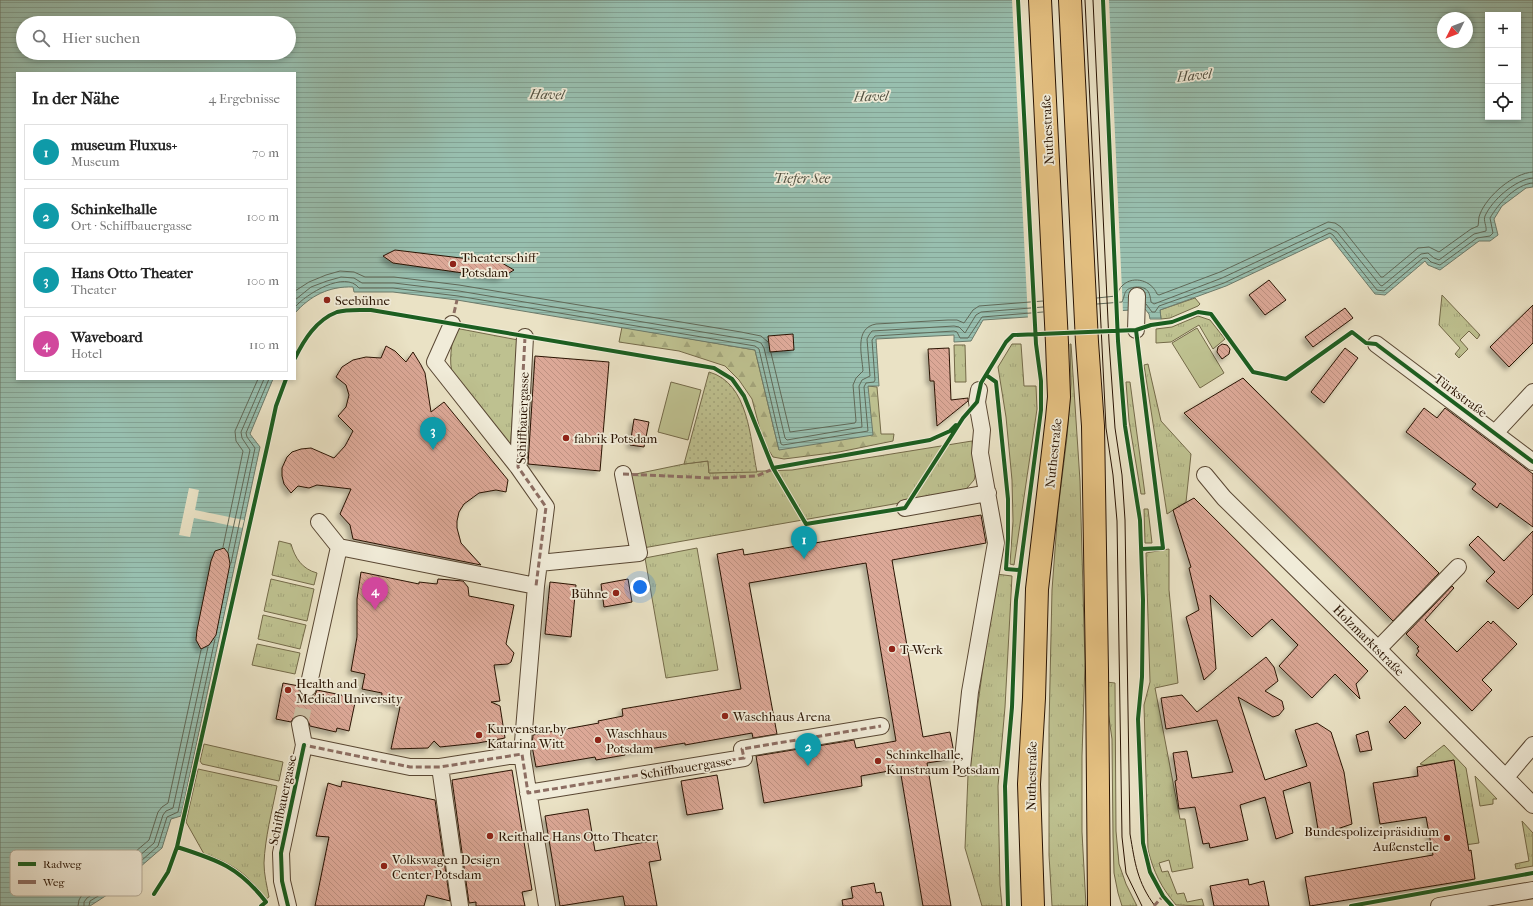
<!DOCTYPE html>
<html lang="de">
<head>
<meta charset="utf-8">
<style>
	body { margin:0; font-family:"IM FELL French Canon",serif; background:#f6f6f6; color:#222 }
	.controls { position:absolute; right:12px; top:12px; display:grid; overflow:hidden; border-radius:0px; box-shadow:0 2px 6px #0003 }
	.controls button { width:36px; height:36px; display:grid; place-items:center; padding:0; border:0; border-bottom:1px solid #e0e0e0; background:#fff; color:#222; font:20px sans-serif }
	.compass { position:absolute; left:1437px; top:12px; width:36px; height:36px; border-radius:50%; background:#fff; box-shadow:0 2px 6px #0003; rotate:228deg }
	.you { position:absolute; left:640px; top:587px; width:14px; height:14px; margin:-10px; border:3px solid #fff; border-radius:50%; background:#1a73e8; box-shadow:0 0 0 6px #1a73e833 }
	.badge { display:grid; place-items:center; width:26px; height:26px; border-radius:50%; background:#7c3aed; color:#fff; font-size:13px; font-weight:700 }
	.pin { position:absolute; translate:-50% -33px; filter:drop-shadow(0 1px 2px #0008) }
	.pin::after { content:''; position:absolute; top:21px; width:14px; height:12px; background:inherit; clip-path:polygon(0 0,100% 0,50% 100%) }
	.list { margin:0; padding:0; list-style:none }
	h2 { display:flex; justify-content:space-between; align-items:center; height:52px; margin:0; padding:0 16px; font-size:17px }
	h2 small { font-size:13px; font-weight:400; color:#767676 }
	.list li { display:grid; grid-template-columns:26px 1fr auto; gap:12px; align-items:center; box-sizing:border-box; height:56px; margin:0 8px 8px; padding:0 8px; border:1px solid #e0e0e0; border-radius:0px }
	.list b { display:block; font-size:15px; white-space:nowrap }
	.list p { margin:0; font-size:13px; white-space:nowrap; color:#767676 }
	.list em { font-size:13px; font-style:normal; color:#767676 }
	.icon { flex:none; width:22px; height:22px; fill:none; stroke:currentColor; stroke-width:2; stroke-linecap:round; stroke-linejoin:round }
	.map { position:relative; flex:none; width:1533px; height:906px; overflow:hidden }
	.search { position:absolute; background:#fff; box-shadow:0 2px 6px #0003; left:16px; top:16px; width:280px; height:44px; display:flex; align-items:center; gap:10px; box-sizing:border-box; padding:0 14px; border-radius:22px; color:#767676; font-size:15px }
	.panel { position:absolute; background:#fff; box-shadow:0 2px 6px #0003; left:16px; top:72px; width:280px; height:308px; border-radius:0px }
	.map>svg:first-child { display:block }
	.grass { fill:url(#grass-tufts); stroke:#746a49 }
	.forest { fill:url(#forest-firs); stroke:#746a49 }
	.park { fill:url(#park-dots); stroke:#746a49 }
	.pitch { fill:#bec190; stroke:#746a49 }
	.water { fill:url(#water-rules); stroke:#6c7a6a; fill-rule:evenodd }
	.pier { fill:#eae2c5 }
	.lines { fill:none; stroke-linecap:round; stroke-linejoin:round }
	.shore { stroke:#606958; stroke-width:1 }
	.building { fill:url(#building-back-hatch); stroke:#291302; filter:url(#shadow) }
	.minor-tunnel { stroke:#cdc3a8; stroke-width:16; stroke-dasharray:16 8; stroke-linecap:butt }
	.minor-casing { stroke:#594733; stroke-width:18 }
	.highway-casing { stroke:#291302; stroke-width:24 }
	.minor { stroke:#f1ecd9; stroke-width:16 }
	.highway { stroke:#e5c182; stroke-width:22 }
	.tram { stroke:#291302; stroke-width:1 }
	.quiet { stroke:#8d6e63; stroke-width:3; stroke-dasharray:6 3; stroke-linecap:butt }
	.cycleway-casing { stroke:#f1ecd9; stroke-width:6 }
	.cycleway { stroke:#1b5e20; stroke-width:4 }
	.poi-dot { fill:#8f2418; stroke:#f1ecd9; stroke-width:1.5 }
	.labels { text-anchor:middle; stroke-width:3.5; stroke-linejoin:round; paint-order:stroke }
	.street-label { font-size:13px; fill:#291302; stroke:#f1ecd9 }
	.poi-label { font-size:13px; fill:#291302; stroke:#f1ecd9; text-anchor:start }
	.water-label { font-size:14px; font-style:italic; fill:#504f3f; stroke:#f1ecd9 }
	.key { fill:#f1ecd9; stroke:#b5ab98; stroke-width:1 }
	.key-label { font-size:11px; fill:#291302 }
</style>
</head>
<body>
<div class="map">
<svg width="1533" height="906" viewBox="0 0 1533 906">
	<defs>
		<pattern id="grass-tufts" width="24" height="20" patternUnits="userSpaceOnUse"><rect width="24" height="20" fill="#bec190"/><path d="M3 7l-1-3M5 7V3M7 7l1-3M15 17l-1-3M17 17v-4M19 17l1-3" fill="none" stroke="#a3a57b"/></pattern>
		<pattern id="forest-firs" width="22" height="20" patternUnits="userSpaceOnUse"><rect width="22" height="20" fill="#bec190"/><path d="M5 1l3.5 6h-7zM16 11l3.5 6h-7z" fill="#a3a57b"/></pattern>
		<pattern id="park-dots" width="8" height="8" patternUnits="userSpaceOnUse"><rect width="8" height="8" fill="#bec190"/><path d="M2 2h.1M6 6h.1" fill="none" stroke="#a3a57b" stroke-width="1.8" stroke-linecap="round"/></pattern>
		<pattern id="water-rules" width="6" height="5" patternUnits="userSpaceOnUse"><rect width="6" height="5" fill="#98bfaf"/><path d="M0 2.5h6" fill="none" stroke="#83a395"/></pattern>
		<pattern id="building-back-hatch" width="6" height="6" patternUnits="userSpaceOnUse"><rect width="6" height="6" fill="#dca897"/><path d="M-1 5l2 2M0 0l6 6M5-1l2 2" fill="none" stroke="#bd9080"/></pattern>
		<filter id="shadow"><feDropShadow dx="-3.5" dy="3.5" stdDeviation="2" flood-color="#0004"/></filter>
	</defs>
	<rect width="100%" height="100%" fill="#eae2c5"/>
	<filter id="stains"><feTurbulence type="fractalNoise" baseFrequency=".005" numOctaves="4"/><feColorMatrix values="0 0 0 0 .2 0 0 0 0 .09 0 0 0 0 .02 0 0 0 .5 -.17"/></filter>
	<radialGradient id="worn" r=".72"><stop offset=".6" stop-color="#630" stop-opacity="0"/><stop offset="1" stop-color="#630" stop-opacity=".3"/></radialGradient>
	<path class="grass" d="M1442,295L1480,335L1477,339L1469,331L1460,340L1468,349L1459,358L1455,354L1460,348L1439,325Z
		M1195,298L1200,304L1198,306L1170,318L1161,319L1160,310Z
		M1198,316L1210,320L1225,339L1213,349L1199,325L1171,342L1156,343V329L1172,327Z
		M455,328L518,340L510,451L453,376C448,360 452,344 455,328Z
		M1012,344H1021L1024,386H1036L1037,409L1014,565L1010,564L1013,521L1012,480L1006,417L998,367Z
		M1070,344H1071L1080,481L1085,663L1082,756V832L1086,906H1052L1049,855V727L1052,590L1058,510L1067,437L1071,384Z
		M954,345H965L966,382H955Z
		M1148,364L1161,421L1191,454L1186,502L1167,514L1144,365Z
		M1126,382H1130L1145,494H1141L1129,421Z
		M972,441L976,473L974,480L967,488L968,491L643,548L631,475L684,464L708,461L709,473L792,470Z
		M1144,509H1148L1152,543H1145Z
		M279,541L291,544C295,558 302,569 317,573L314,585L272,575Z
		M697,548L718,670L666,678L645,558Z
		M1169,549V590L1178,683L1155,688L1180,819H1185L1193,868L1172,872L1169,860L1159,863L1162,872L1168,871L1177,894L1184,893L1187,902L1202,899L1204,906L1176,905C1161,887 1154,873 1148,850L1144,705L1150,682L1146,553Z
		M996,574L1012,576L1005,707L998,786L1000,885L1002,906H982L965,848L968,775Z
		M271,579L314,589L307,621L264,611Z
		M263,615L306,625L300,649L258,639Z
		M257,644L300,653L295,674L252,665Z
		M1106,682L1115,683L1116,831L1119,864L1126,884L1137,906H1122L1118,893L1114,873L1113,836L1112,739L1108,711Z
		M204,744L283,762L279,781L202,764L200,761Z
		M1444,745L1466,768L1479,843L1465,845L1454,760L1424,765L1420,764Z
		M198,769L277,786C272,811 265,838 264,863C264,875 267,886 269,897L266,899C249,875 232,863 204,854L186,822Z
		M1475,776L1497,799H1493V804L1480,806Z
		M1522,821L1533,833V866L1516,869L1515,864L1529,861Z"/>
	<path class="forest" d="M622,327L755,350L779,450L868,386L877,387L881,434H894L893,441L839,452L784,459L773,457L763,441L752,399L739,380L725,366L679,351L619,342Z"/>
	<path class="park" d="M709,372C749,383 750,439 757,472L709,473L708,461L684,464Z"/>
	<path class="pitch" d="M1197,328L1224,373L1200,388L1172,343Z
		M671,382L701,390L688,440L658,432Z"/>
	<path class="water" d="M0,0H1533V187L1526,188L1502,206L1494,219L1498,235L1490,241H1479L1440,270L1428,265L1425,261L1385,295L1375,294L1330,237L1226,286L1160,310L1161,319H1150L1149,314L1145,309L983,320L971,341L954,342V335L876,339L879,386H868L873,435L779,450L755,350L457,300L393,292H354L353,287C329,286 310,296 295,313V73H17V379H273L250,434L260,447L181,816L171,819L162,848L110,893L90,906H0ZM1488,15H1518V117H1488ZM1443,18H1467V42H1443ZM23,23H289V53H23Z"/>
	<path class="pier" d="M1012,0H1109L1123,313L1028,319Z
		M189,488L199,490L195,510L244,520L242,528L194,518L190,537L179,535Z"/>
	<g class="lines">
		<path class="shore" d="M1138,287C1148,287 1150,293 1151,302L1154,304L1222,278L1329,228L1337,232L1380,285L1382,286L1421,254L1428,253L1434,258L1439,260L1474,234L1486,231C1487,226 1483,221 1485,216C1492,200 1516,179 1533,178
			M295,291L309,282L326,275L340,271L354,272L365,277H394L459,285L741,332L761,336L768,342
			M1097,298L1116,296C1118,293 1119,288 1123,285C1134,275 1152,281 1157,294L1159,295L1220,272L1328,222L1335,223L1341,227L1381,277H1383L1418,248L1429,247L1439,252L1471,229L1478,226C1479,222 1478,218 1480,214C1487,196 1513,173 1533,172
			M295,300L311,287L327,281L341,277L354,278L362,283H394L459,291L756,341L761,343L764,348L785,438L787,440L862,427L859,386L862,380L870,376L867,339L869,335L872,331L954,326L959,327L965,333L976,315L981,312L1043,307
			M1097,304L1122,302C1126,293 1123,288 1137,287
			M1146,304L1152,312H1155L1159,306L1224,283L1330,233L1333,235L1377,290L1384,291L1423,258H1427L1431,262L1440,265L1477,238L1490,236L1493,233L1490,218C1498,204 1516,184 1533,183
			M295,307C306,294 345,270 359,288H393L458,296L755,346L759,349L781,444L783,445L868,431L864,387L866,383L874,382L875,380L872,340L875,336L954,331L957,332L960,338H968L982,317L1043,312
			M771,353L790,432L855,423L856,421L853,385L856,378L863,371C862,355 854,328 876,324L948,320H957L964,323L973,310L979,306L1043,301
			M223,547L243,451L236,441L235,431L258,379
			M228,552L250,450L242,438L241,432L264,379
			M231,563L255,448L247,437L246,433L269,379
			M78,906L79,900L83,893L101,881L149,840L158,812L162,807L168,803L201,650
			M84,906V902L87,898L105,886L154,843L163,815L166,811L173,808L208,647
			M89,906L90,901L108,890L158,846L167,817L178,812L215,639"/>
	</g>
	<path class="building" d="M395,250L502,263L514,270L504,276L498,278L393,263L383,256Z
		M1269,280L1286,300L1265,315L1249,295Z
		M1533,305V343L1509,367L1490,347Z
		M1345,308L1353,318L1313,347L1305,337Z
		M793,334L794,350L770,352L768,336Z
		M1222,344L1227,345L1230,349L1229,354L1222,359L1217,352L1218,347Z
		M386,346L395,351L406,362L413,352L421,365L425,373L431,412L444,402L508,480L506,492L496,490L479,493L464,504L459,512L457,521V528L461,543L481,565L353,539L350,525L340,514L351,489L317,485L309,488L298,486L291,493L284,484L282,476V468L287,457L292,452L301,449L311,448L334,458L345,446L353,431L338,416L346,407L349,395L346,385L336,377L342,367L353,360L366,357L381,358Z
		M949,348L951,400L968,398V401L937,426L934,381H930L928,349Z
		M1345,348L1358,358L1324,403L1311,392Z
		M535,356L609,362L600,471L528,464Z
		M1243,378L1439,573L1393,621L1184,413Z
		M1424,408L1437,418L1445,408L1533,474V527L1500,503L1497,508L1472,489L1476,484L1406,432Z
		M634,419L649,422L644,447L630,445Z
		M1194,498L1368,671L1356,684L1360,699L1335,674L1312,698L1279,666L1298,645L1272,619L1252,637L1210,595L1216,669L1204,680L1186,617L1199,610L1189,568L1191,567L1173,510Z
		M981,515L986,543L892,560L923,737L950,732L954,753L953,759L927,763L951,906H923L900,769L861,776L862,786L764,803L756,756L854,740L856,748L896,741L866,563L749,583L777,734L753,738L752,733L685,745V743L625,753V755L596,760L595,757L536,767L532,746L533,735L599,723L598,721L623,716L622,709L741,689L717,554L743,549L744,555Z
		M1533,531V594L1518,609L1486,581L1495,572L1469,545L1478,536L1504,561Z
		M224,548L228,553L230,564L216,635L209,645L201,649L196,640L197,630L211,561L215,551Z
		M361,572L419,584V582L437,584L438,579L463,581L468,587L469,596L514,605L506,644L514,653L511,662L508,664L494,665L500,701L491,702L500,706L505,738L478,743L440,747L434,741L428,748L391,749L400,707L381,700L382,693L362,689L365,674L351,671L357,637V599Z
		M628,579L632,602L604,607L601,584Z
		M550,582L576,585L571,637L545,634Z
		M1452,586L1454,588L1425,620L1457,652L1488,621L1491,624L1493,621L1517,644L1482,680L1492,690L1472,711L1416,655L1419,651L1417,648L1419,647L1406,634Z
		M1266,657L1274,667L1278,681L1265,691L1282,701L1284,709L1279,715L1273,717L1238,697L1265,780L1307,766L1295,730L1317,723L1331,732L1344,772L1352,824L1319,835L1310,782L1283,791L1293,833L1276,839L1265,797L1240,805L1248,840L1210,848L1209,843L1203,844L1195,807L1179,809L1175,781L1177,780L1173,753L1187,751L1192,778L1233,772L1217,720L1166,729L1161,698L1182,695L1197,712Z
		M283,683L299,686V690L301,695L306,697L315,695L317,690L356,698L349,731L337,728L336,732L310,726L307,718L303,715L294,717L291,722L276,719Z
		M1405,706L1421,723L1405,739L1389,722Z
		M1368,731L1372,750L1360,752L1356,735Z
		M1454,760L1469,851L1471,850L1475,879L1310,906L1305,877L1433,855L1426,817L1380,824L1373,783L1418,776L1417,767Z
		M512,770L532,890L522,892L525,906H476V902L469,903L452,780Z
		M717,775L723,809L687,815L681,781Z
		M342,781L435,800L450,901L427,895L424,906H315L329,837L316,836L328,783L341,787Z
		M588,809L595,851L657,840L661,860L649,862L657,906H625L623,896L560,906L545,816Z
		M1248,879L1249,885L1264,881L1269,906H1214L1210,886Z
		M874,883L876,893L881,892L884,906H843L842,900L853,898L851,887Z"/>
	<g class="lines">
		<path class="minor-tunnel" d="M300,724L308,688"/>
		<defs>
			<path id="minor" d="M452,324L435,362L518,467L546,507L536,586
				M1136,330L1137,296
				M1376,344L1533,462
				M1495,433L1533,392
				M518,467L525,337
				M1205,475L1224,498L1378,649L1533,805
				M905,508L988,493
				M319,522L339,547
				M339,547L536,586L522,754L547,906
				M539,563L639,553L623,474
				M1378,649L1458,567
				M308,688L339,547
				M304,745L410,767H440L522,754
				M440,767L460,906
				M962,768L970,692L996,543L980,453L982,430L977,402L979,390
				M1506,777L1533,745
				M528,793L744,758L742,749L881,726
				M288,906L282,881L281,853L304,745L300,724
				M1439,906L1533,890"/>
			<path id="highway" d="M1070,0L1087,342L1093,426L1097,671L1099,906
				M1033,906L1029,784L1034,698L1037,589L1057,418L1059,397L1057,343L1040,0"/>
		</defs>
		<use href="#minor" class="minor-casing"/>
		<use href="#highway" class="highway-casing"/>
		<use href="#minor" class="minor"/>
		<use href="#highway" class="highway"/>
		<path class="tram" d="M1085,0L1106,428L1113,475L1117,521L1122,837L1126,873L1142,906
			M1093,0L1109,342L1115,428L1122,475L1125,520L1130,834C1135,863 1137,882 1155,906"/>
		<path class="quiet" d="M454,313L457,300
			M525,337L518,467L546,507L536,586
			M623,474L712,478L757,476L775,468
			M304,748V745L410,767H440L522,754L528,793L744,758L742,749L881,726
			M1154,906L1163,896"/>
		<defs>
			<path id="cycleway" d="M1103,0L1118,341L1125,426L1140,520L1143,600L1142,677L1138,719L1143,843L1150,872L1163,896L1172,906
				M1136,330L1163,548L1141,549
				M295,358C304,340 316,320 337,312C347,309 360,310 371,310L714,368L732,379L744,396L773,468L806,524L905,508L963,418L977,402L981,383L1006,342L1013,335L1136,330L1151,325L1172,322L1198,312L1211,314L1253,372L1286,379L1352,332L1366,343L1376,344L1533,462
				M986,375L996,382L1008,499V539L1006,569L1019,570
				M773,468L930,440L950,431L956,425
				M154,894L168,872L177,847
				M261,906L266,902C239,867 218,860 177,847L268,443L276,406L286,379
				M288,906L282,881L281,853L304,745
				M1008,906L1005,786L1012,707L1016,600L1041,410V381L1036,344L1018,0
				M1351,906L1533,873"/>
		</defs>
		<use href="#cycleway" class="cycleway-casing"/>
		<use href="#cycleway" class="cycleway"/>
	</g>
	<g class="poi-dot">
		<circle cx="453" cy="264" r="4"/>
		<circle cx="327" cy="300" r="4"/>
		<circle cx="566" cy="438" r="4"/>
		<circle cx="616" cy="593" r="4"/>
		<circle cx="892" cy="649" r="4"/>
		<circle cx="288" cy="690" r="4"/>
		<circle cx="725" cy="716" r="4"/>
		<circle cx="479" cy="735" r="4"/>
		<circle cx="598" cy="740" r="4"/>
		<circle cx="878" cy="761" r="4"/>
		<circle cx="490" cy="836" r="4"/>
		<circle cx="1447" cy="838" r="4"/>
		<circle cx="384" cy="866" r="4"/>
	</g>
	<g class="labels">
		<g class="street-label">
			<text transform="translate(1047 130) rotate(-93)" y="5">Nuthestraße</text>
			<text transform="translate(1461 395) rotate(37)" y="5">Türkstraße</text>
			<text transform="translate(522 418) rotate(-88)" y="5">Schiffbauergasse</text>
			<text transform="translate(1053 453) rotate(-84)" y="5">Nuthestraße</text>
			<text transform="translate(1369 640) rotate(45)" y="5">Holzmarktstraße</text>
			<text transform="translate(686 767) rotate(-9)" y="5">Schiffbauergasse</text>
			<text transform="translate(1031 776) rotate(-89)" y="5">Nuthestraße</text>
			<text transform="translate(282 800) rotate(-78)" y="5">Schiffbauergasse</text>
		</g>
		<g class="poi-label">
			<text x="461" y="262">Theaterschiff<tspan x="461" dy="15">Potsdam</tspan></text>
			<text x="335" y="305">Seebühne</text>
			<text x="574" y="443">fabrik Potsdam</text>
			<text x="608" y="598" text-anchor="end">Bühne</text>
			<text x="900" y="654">T-Werk</text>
			<text x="296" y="688">Health and<tspan x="296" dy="15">Medical University</tspan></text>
			<text x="733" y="721">Waschhaus Arena</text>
			<text x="487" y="733">Kurvenstar by<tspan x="487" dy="15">Katarina Witt</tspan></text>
			<text x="606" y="738">Waschhaus<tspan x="606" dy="15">Potsdam</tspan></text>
			<text x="886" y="759">Schinkelhalle,<tspan x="886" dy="15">Kunstraum Potsdam</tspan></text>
			<text x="1439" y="836" text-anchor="end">Bundespolizeipräsidium<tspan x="1439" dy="15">Außenstelle</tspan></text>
			<text x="498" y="841">Reithalle Hans Otto Theater</text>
			<text x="392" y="864">Volkswagen Design<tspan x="392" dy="15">Center Potsdam</tspan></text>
		</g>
		<g class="water-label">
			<text transform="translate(1194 75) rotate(-6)" y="5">Havel</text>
			<text transform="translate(547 94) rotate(1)" y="5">Havel</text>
			<text transform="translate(871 96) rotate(-2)" y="5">Havel</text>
			<text x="802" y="183">Tiefer See</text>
		</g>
	</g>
	<rect x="10" y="850" width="132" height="46" rx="6" class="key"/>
	<rect x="18" y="862" width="18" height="4" fill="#1b5e20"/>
	<rect x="18" y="880" width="18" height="4" fill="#8d6e63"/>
	<g class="key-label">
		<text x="43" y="868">Radweg</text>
		<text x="43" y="886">Weg</text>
	</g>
	<rect width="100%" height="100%" filter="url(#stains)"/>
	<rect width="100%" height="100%" fill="url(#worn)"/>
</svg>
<div class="controls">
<button>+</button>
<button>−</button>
<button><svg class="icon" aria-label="locate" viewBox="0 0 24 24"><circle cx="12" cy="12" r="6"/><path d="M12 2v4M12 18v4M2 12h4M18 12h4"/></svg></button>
</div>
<svg class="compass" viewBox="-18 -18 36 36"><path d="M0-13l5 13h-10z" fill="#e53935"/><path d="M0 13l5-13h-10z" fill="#767676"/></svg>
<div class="you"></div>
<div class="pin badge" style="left:804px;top:559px;background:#0f9aa8">1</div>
<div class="pin badge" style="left:808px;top:766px;background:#0f9aa8">2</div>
<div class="pin badge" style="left:433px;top:450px;background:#0f9aa8">3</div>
<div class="pin badge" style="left:375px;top:610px;background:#d1479c">4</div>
<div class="search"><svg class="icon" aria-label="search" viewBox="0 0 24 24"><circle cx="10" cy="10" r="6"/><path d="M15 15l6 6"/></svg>Hier suchen</div>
<section class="panel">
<h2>In der Nähe<small>4 Ergebnisse</small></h2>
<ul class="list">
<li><span class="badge" style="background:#0f9aa8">1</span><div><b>museum Fluxus+</b><p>Museum</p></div><em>70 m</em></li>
<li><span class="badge" style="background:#0f9aa8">2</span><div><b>Schinkelhalle</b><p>Ort · Schiffbauergasse</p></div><em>100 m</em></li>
<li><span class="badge" style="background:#0f9aa8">3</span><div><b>Hans Otto Theater</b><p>Theater</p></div><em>100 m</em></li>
<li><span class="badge" style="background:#d1479c">4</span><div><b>Waveboard</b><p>Hotel</p></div><em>110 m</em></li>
</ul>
</section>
</div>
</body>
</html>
